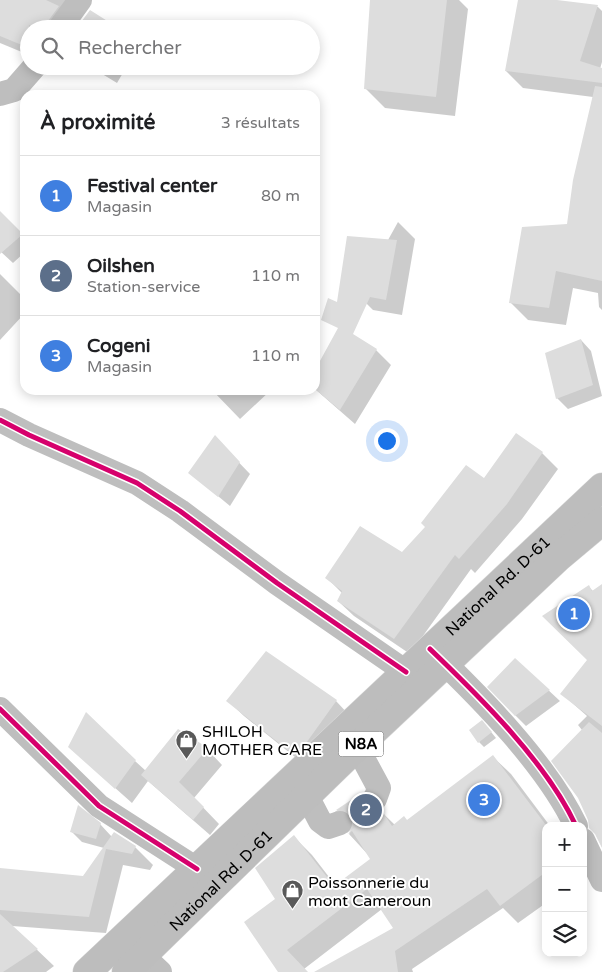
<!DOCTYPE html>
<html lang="fr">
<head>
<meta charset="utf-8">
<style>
	body { margin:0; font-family:"Varela Round",sans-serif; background:#f2f2f2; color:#202124 }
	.controls { position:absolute; right:15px; bottom:15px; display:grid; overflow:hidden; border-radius:10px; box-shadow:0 2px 12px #0003 }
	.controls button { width:45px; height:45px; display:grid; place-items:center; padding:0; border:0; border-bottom:1px solid #e0e0e0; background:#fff; color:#202124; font:25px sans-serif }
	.you { position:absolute; left:386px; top:440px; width:18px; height:18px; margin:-12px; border:4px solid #fff; border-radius:50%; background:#1a73e8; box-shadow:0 0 0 8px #1a73e833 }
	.badge { display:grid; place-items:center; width:32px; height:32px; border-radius:50%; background:#595959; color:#fff; font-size:16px; font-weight:700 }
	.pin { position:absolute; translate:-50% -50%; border:2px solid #fff; box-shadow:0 1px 5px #0006 }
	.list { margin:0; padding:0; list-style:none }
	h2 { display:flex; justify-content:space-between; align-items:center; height:65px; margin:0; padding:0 20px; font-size:21px }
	h2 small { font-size:16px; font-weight:400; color:#757577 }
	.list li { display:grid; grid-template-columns:32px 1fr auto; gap:15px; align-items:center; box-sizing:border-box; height:80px; padding:0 20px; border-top:1px solid #e0e0e0 }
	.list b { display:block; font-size:19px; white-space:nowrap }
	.list p { margin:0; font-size:16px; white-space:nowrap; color:#757577 }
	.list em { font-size:16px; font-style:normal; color:#757577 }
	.icon { flex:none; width:28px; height:28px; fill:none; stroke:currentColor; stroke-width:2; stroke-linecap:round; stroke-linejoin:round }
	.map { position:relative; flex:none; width:602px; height:972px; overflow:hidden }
	.search { position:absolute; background:#fff; box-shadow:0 2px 12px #0003; left:20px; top:20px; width:300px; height:55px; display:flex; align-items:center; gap:12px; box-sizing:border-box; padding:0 18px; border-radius:28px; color:#757577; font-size:19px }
	.panel { position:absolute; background:#fff; box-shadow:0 2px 12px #0003; left:20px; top:90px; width:300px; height:305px; border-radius:15px }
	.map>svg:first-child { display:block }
	.shadow { fill:#0003 }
	.building { fill:#ddd }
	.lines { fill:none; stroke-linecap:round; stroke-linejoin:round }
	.minor-tunnel { stroke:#d9d9d9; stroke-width:24; stroke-dasharray:24 12; stroke-linecap:butt }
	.highway-casing { stroke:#dbdbdb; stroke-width:29 }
	.minor { stroke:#bebebe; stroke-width:24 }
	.highway { stroke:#bdbdbd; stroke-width:28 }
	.cycleway-casing { stroke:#fff; stroke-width:8 }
	.cycleway { stroke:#d6006c; stroke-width:5 }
	.labels { text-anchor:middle; stroke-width:4; stroke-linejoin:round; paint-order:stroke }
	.shield { fill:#fff; stroke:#4c4c4c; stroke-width:1 }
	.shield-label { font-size:15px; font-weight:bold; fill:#000 }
	.street-label { font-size:16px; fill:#000; stroke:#fff }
	.poi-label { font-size:16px; fill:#000; stroke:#fff; text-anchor:start }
</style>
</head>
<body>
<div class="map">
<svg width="602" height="972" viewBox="0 0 602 972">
	<rect width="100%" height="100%" fill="#fff"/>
	<path class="shadow" d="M0,0H69L65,29H29V55L0,43Z
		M371,0H459L468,9L455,116L385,108L365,88Z
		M519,0H547L598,7L602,11V62L600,69H602V310L599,307L598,293L573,288L566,325L528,320L511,303L569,225L593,97L523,88L506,71Z
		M89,66H127L117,83Z
		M9,221L25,238V252L13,263L0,251V229Z
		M398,222L415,239L402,315L373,310L366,303L388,240Z
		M0,274L25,299V313L0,340Z
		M340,327L376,350L391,365L355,424L315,389V373Z
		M581,340L591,351L602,396L568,409L557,398Z
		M212,390H271L240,419Z
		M516,435L542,453L558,469L522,519L475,573L471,569L410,654L354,616L338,601L342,593L327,578L403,554L427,527L484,480Z
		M225,448L250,474L230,506L190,473Z
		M588,586L594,592L602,586V845L582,730L578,725L587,716L562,694L588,660Z
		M515,659L560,701L526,726L515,715Z
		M228,701H336L351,717L311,770L244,716Z
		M487,727L496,738L484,747L479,742Z
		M207,749L222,765L194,798L219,824L210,835L148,781L132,803L86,762L135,761L146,771Z
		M493,757L511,774L550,826H546V903L518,923L503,908L412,969L413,972H319L395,928L382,909L304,969L307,972H279L277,900L294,837L312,855L336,886L372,859L349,834L354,826L338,810L363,794L395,825L407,821Z
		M100,824L112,837L114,834L135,847L153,865L150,870L123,865L106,933L12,926L54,966L46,972H0V869L83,877L104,848L82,842L71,831Z"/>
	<path class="building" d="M0,0H46L59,6L48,21L45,29H35L29,25V48L0,36Z
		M370,0H447L436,97L364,89Z
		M518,0H557L598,5L580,61L602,68V83L505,71Z
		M90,10L120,29H76Z
		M595,86L602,87V281L556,271L549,308L509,303L522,227L567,224L573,180Z
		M0,211L23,234L0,254Z
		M347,236L397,240L386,300L370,297L353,334L377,349L340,410L315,389V370L338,328L321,320L328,298L337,302Z
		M581,339L593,385L556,399L545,353Z
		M516,433L543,452L507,504L459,559L455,555L394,639L337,601L342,591L325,578L360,526L402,552L425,527L421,523L466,465L484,478Z
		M215,435L240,462L218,497L188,473Z
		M602,584V726L560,694L587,660L542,616L589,585L592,591Z
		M266,651L337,700L304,746L294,755L226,701Z
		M515,658L550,690L515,716L487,687Z
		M86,712L136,760L115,789L68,747Z
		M482,720L492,732L478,743L469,730Z
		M589,722L602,733V848L595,834L589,828L588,820L578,798L551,761Z
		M178,729L208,748L179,782L204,807L193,820L141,775Z
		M493,755L546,825V872L500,906L487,889L395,951L398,972H314L393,928L367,889L287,950L308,972H278L244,922L275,899L255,868L294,835L334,886L370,859L352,831L348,834L354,825L349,813L343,810H336L363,792L361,801L365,808L371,812L382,811L392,826L404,816L407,820Z
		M78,805L101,823L96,839L70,832Z
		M114,832L136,846L132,854L106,849L89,917L0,910V868L83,876Z
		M0,914L38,949L3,972H0Z"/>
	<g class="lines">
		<path class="minor-tunnel" d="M340,823L375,799"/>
		<defs>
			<g id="highway">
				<path id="s1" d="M87,972L602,487"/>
				<path id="s2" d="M126,972L357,747L558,558L602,521"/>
			</g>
		</defs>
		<use href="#highway" class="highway-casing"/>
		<path class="minor" d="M59,29L80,0
			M0,94L14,90L35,66
			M0,420L29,435L137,483L180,511L277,583L406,672
			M433,652C482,699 547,765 576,826
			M0,709L99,806L197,869
			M357,747L379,788L375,799
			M307,796L320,821L328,827L340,823
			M583,840L602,880
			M143,956L160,972"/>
		<use href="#highway" class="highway"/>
		<defs>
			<path id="cycleway" d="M0,420L29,435L137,483L180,511L277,583L406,672
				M430,649C480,697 547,763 576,826
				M0,709L99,806L197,869"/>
		</defs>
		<use href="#cycleway" class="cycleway-casing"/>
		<use href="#cycleway" class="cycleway"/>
	</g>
	<defs>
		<symbol id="shop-pin" viewBox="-11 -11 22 30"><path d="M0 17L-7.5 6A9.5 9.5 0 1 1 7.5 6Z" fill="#595959" stroke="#fff"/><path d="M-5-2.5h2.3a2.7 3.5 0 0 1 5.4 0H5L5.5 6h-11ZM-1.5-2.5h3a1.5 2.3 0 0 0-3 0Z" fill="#fff"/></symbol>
	</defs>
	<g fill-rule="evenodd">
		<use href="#shop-pin" x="174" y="728" width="25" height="34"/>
		<use href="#shop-pin" x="280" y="878" width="25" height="34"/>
	</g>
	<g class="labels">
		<rect class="shield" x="338.5" y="731.5" width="45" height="25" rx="4"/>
		<g class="shield-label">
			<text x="361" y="749">N8A</text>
		</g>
		<g class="street-label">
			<text dy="6" stroke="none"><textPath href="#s1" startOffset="564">National Rd. D-61</textPath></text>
			<text dy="6" stroke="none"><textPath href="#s2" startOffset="132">National Rd. D-61</textPath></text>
		</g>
		<g class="poi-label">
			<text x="202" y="737">SHILOH<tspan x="202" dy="18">MOTHER CARE</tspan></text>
			<text x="308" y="888">Poissonnerie du<tspan x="308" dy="18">mont Cameroun</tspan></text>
		</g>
	</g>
</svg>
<div class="controls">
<button>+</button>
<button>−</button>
<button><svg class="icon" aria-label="layers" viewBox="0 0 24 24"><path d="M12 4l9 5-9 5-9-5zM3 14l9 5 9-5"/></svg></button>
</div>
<div class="you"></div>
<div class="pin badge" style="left:574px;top:614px;background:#3f7fe0">1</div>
<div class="pin badge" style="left:366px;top:810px;background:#5c6f8a">2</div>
<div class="pin badge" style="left:484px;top:800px;background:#3f7fe0">3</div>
<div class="search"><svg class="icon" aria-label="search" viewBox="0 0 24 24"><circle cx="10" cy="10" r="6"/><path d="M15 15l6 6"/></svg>Rechercher</div>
<section class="panel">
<h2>À proximité<small>3 résultats</small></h2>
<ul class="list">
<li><span class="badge" style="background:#3f7fe0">1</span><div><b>Festival center</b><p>Magasin</p></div><em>80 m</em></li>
<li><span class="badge" style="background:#5c6f8a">2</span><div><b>Oilshen</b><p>Station-service</p></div><em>110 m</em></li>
<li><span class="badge" style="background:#3f7fe0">3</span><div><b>Cogeni</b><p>Magasin</p></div><em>110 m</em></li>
</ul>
</section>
</div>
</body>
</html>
